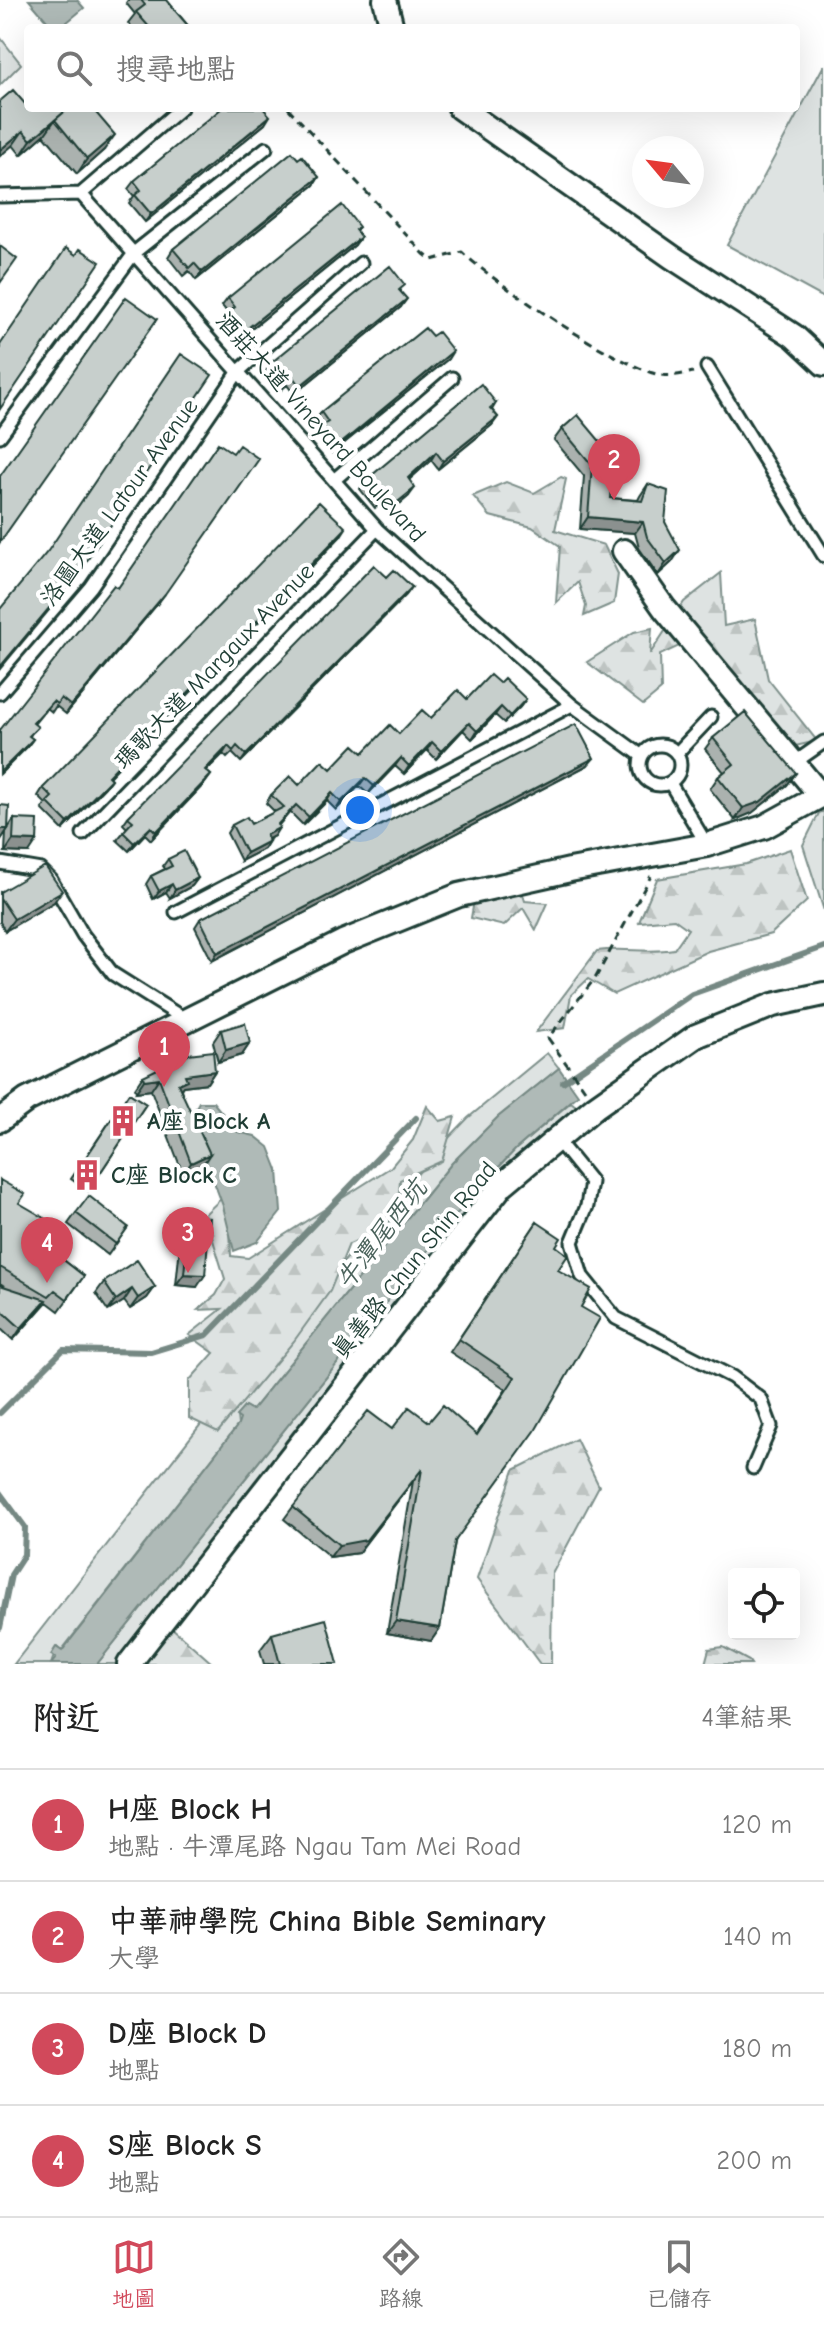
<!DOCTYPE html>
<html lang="zh-TW">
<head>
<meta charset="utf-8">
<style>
	body { margin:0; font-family:"Comic Neue","LXGW WenKai TC",sans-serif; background:#f2f2f2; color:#222 }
	.controls { position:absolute; right:24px; bottom:24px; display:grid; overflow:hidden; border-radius:8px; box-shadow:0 8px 32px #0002 }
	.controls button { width:72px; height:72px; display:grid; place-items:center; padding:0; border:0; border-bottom:2px solid #e0e0e0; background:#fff; color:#222; font:40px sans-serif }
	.compass { position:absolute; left:632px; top:136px; width:72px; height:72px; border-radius:50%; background:#fff; box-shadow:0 8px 32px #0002; rotate:299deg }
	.you { position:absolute; left:360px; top:810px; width:28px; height:28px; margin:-20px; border:6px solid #fff; border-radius:50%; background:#1a73e8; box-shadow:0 0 0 12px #1a73e833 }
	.badge { display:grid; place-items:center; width:52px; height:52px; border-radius:50%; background:#d1495b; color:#fff; font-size:26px; font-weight:700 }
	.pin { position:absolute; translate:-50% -66px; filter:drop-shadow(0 2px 4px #0008) }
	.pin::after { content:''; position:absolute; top:42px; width:28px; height:24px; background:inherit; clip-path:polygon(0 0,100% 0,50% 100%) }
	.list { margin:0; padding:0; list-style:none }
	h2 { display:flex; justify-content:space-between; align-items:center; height:104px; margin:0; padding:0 32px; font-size:34px }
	h2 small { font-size:26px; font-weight:400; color:#767676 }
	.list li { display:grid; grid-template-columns:52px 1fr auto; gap:24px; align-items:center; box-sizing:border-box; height:112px; padding:0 32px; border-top:2px solid #e0e0e0 }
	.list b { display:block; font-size:30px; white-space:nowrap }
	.list p { margin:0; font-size:26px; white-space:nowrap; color:#767676 }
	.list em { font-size:26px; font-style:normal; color:#767676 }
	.icon { flex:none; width:44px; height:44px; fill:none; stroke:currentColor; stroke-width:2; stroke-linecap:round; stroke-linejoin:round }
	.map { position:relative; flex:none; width:824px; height:1664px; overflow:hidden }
	.search { position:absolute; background:#fff; box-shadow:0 8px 32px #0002; left:24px; right:24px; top:24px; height:88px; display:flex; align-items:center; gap:20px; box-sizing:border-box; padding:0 28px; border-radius:8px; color:#767676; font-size:30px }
	.sheet { height:552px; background:#fff }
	nav { display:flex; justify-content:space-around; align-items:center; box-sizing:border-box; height:112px; border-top:2px solid #e0e0e0; background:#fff; font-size:22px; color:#767676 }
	nav a { display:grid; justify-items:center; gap:4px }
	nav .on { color:#d1495b }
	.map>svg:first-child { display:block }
	.green { fill:#dee3e2; stroke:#7e908b; stroke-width:2 }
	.forest { fill:url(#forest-firs); stroke:#7e908b; stroke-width:2 }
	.water { fill:#afbab7; stroke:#758883; stroke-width:2 }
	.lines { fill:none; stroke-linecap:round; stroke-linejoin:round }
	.stream { stroke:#758883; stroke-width:6 }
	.service-casing { stroke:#1f3d34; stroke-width:17 }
	.minor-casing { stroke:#1f3d34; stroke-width:28 }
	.path { stroke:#1f3d34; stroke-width:3; stroke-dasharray:8 6; stroke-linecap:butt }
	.service { stroke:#fff; stroke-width:11 }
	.minor { stroke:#fff; stroke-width:22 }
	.wall { fill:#abb2af; stroke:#1f3d34; stroke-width:2 }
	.shaded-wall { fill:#8b918f; stroke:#1f3d34; stroke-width:2 }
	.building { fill:#c7cfcc; stroke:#1f3d34; stroke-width:2 }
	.labels { text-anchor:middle; stroke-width:8; stroke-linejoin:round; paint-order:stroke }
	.street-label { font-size:24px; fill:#1f3d34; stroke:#fff }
	.poi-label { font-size:24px; font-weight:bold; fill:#1f3d34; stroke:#fff; text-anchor:start }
	.water-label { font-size:26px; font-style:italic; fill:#4a625b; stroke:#fff }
</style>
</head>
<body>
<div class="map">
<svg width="824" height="1664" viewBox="0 0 824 1664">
	<defs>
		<pattern id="forest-firs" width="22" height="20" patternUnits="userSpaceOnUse" patternTransform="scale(2)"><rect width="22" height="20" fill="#dee3e2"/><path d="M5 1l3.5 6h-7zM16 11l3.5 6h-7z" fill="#bec4c2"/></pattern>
	</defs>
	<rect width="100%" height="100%" fill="#fff"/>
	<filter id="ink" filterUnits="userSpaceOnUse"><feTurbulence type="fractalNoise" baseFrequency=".0125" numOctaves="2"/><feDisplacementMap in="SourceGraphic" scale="16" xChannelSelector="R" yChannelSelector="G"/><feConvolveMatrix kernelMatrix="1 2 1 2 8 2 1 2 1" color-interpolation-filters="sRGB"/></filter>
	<g filter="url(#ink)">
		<path class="green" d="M0,37L21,64L0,85Z
			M824,65V298L727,245Z
			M824,811V911L803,845L819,813Z
			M547,1053L559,1068L498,1117L452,1163L252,1410L245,1406L237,1416L238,1425L61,1651L57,1647L51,1664H14L324,1266L336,1271L441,1146L468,1118Z
			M571,1102L582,1111L548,1139L117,1664H97L472,1195L516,1149Z"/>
		<path class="forest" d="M561,477L566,479L555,530L604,545L618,574L614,603L584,616L586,606L578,582L556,603L560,546L532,527L490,516L473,496L506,482L534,493Z
			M721,573L724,626L755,619L768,679L817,741L774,751L735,676L679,646L660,655L661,690L643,705L587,662L634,632L652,628L650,654L684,602Z
			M790,849L807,901L771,934L708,951L614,994L588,979L571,995L565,1028L536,1032L597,951C626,947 646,954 674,949L688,929L674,919L639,922L657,879L746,864Z
			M521,888L525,901L548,903L536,930L523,908L504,926L471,918L474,901Z
			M427,1106L440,1121L455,1117L442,1161L400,1180C398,1225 388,1228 349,1244L330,1291L294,1341L218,1432L189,1418V1381L214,1353L189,1335L222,1309L198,1310L216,1295L225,1279L205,1214L229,1191L231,1256L248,1258L391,1167L413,1140Z
			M576,1439L599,1486L552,1574L551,1664H540L477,1579L514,1470Z
			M171,1627L213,1664H144Z
			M723,1647L749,1661L751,1664H705L709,1649Z"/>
		<path class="water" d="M29,0H77L84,8L60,28H53Z
			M559,1068L578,1095L516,1149L472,1195L97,1664H51L56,1658L51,1655L56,1647L62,1651L238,1425L240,1419L236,1416L245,1406L252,1410L452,1163L498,1117Z
			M199,1102H213L238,1132L255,1136L269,1147L278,1170L281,1212L257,1242L234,1251L223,1206L190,1118Z"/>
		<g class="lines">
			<path class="stream" d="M563,1082L692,994L824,947
				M0,1413L63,1350L151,1352L207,1335L416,1118
				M0,1493L25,1527L24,1555L11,1575L0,1628"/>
			<defs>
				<path id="service" d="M81,194L181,108
					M0,196L81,194L377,529L572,705L642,756
					M707,367L824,556
					M0,436L135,252L266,148
					M334,480L452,378
					M0,693L91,587L239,371L361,263
					M640 765a20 20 0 1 1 40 0a20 20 0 1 1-40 0Z
					M677,753L711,717
					M794,763L824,742
					M670,783L707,845
					M83,834L377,529
					M0,863L41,870L51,880L83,935L113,974L186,1020
					M176,912L572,705
					M557,1140L591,1182L587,1206L572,1242L582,1276L616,1318L732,1377L761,1399L771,1426L753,1468"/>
				<path id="minor" d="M385,0L392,28
					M460,108L672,257L794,336L824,364
					M624,551L664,608L821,796
					M0,1120L27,1100L343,942L459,895L570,870L707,845L764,827L824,794
					M129,1664L502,1185L595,1107L696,1036L773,1005L824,994"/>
			</defs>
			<use href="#service" class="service-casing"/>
			<use href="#minor" class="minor-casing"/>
			<path class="path" d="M288,108L424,254L432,260L462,252C497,285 612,362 656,374C669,377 680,375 693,372
				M585,1090L548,1038L596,977L651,876"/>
			<use href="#service" class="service"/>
			<use href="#minor" class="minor"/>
		</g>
		<path class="wall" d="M128,0H167L190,28H132L128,23L135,14L126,3Z
			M26,105L61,108L104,150L77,174L44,135L45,134L21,155L13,145Z
			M265,124L145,222L129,203L134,196L128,189L134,181Z
			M298,159L319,177L314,185L196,280L189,271L183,276L168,257L173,249Z
			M359,227L356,231L355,245L239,339L223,319L228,313L222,306L228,298Z
			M401,291V307L294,394L287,385L281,390L266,371L271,363Z
			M448,359L332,453L317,434L321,428L316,420L321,412Z
			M496,403L492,410L498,417L492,425L438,469L431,460L409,480V496L389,513L381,503L375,508L360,489L365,481Z
			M578,415L610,498L638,500L640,496L648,484L665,522L672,562L658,575L639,548L635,533L580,529L584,476L554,440L562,429Z
			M341,536L109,777L111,779L105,787L63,830L42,809L46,804L38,796L43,788Z
			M387,577L412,587L406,595L241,762L232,753L227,758L223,754L206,771L211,775L205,783L151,840L145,834L129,851L117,840L127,828L123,824L128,817Z
			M117,588L159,602L66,714L56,706L52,712L47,708L34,724L30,737L33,739L27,747L0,774Z
			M499,683L526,699L520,707L504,723L495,715L472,739L463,730L436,759L427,750L404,774L395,766L368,794L359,786L336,810L327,801L303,825L290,812L278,826L274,836L268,839L269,841L264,849L241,861L227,833L232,825L251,824L275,812L266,803L271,795L299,785L331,769Z
			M713,738L796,773L787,785L752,813L735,820L710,789L718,777L724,772L705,749Z
			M588,765L212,961L195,927L200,919Z
			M14,819L29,853L5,852L6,832L0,841Z
			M168,859L198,878L192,886L170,898L166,892L153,899L146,884L151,876L165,869L163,866Z
			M0,892L54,902L5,931L0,922Z
			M221,1030L250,1043L242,1055L218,1062L213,1042Z
			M215,1071L207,1083L183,1086L181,1089L202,1166L183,1174L151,1090L136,1092L135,1088L143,1076Z
			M129,1093L146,1104L88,1191L71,1179Z
			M0,1180L19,1203L43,1244L84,1276L59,1311L47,1302L13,1340L0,1328V1285L7,1288L0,1283Z
			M76,1213L128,1227L108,1255L68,1224Z
			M190,1216L197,1287L176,1285L182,1227Z
			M537,1222L556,1246L558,1270L455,1542L440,1628L431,1641L387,1633L413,1481L358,1553L330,1557L284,1519L293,1507L392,1429L429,1422L477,1434L506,1389L450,1352Z
			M104,1282L155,1287L147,1298L130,1309L124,1301L108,1311L96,1293Z
			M272,1634L338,1664H264L260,1650Z"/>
		<path class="shaded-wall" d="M270,116L265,124L145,222L151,214Z
			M55,120L45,134L21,155L31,140Z
			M23,131L13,145L0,156V150Z
			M115,135L104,150L77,174L87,159Z
			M319,177L314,185L196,280L202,272Z
			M361,237L355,245L239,339L244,331Z
			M407,299L401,307L294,394L300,386Z
			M453,351L448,359L332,453L338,446Z
			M498,417L492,425L438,469L443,461Z
			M436,452L431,460L402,486L408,478Z
			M415,488L409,496L389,513L394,505Z
			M588,517L643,522L635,533L580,529Z
			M346,528L341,536L102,784L108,776Z
			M680,550L672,562L658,575L666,563Z
			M80,571L75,579L0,669V667Z
			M412,587L406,595L241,762L246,755Z
			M165,594L159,602L66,714L71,706Z
			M526,699L520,707L504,723L510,716Z
			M501,707L495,715L472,739L477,731Z
			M469,723L463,730L436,759L441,751Z
			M33,739L27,747L0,774V772Z
			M432,742L427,750L404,774L409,766Z
			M228,746L223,754L200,777L205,770Z
			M401,758L395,766L368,794L374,786Z
			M594,758L588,765L212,961L217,953Z
			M796,773L787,785L752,813L735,820L743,808Z
			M211,775L205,783L151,840L156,832Z
			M365,778L359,786L336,810L341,802Z
			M111,779L105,787L63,830L68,823Z
			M332,793L327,801L303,825L309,817Z
			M296,805L273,831L279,828L274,836L261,843L266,835Z
			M151,827L145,834L129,851L134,843Z
			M0,829H8L0,841Z
			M13,840L37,841L29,853L5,852Z
			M269,841L264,849L241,861L246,853Z
			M198,878L192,886L170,898L175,890Z
			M172,884L166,892L153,899L159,891Z
			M62,891L54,902L5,931L14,919Z
			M250,1043L242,1055L218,1062L226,1050Z
			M215,1071L207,1083L183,1086L179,1091L170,1095L185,1075Z
			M159,1078L151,1090L136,1092L144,1080Z
			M210,1154L202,1166L183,1174L191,1163Z
			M184,1274L205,1275L197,1287L176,1285Z
			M155,1287L147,1298L130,1309L138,1298Z
			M132,1289L124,1301L108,1311L116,1300Z
			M46,1300L38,1312L13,1340L21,1328Z
			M422,1469L358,1553L330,1557L339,1545Z
			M396,1621L440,1628L431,1641L387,1633Z"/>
		<path class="building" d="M141,0H166L190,28H150L136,12L145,5Z
			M13,90L26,105L28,103V108H61L64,112L31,140L23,131L0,150V101Z
			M69,108H92L115,135L87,159L55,120Z
			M222,108H263L270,116L151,214L135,195L141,190L134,181Z
			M292,152L298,159L302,156L319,177L202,272L194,263L189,268L173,249Z
			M342,205L359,227L355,230L361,237L244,331L229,312L235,307L228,298Z
			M0,246L17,259L0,283Z
			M66,248L76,255L80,249L100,262L0,409V345Z
			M390,266L405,285L399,290L407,299L300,386L293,377L286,382L271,363Z
			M126,297L157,319L0,542V476Z
			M425,328L432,336L438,332L453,351L338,446L322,426L328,422L321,412Z
			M181,354L212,375L80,571L0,667V609L48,551Z
			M481,384L496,403L490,408L498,417L443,461L436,452L408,478L415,488L394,505L387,496L380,500L365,481Z
			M578,415L614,458L610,498L642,501L648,484L668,491L665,522L680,550L666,563L647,537L643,522L588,517L592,465L562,429Z
			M218,443L233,453L239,445L259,459L165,594L71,706L61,698L57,704L53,701L33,723L38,727L29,736L33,739L0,772V730L114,585L118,588Z
			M319,502L346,528L108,776L111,779L68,823L47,802L52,797L43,788Z
			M374,565L387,577L394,570L412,587L246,755L237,746L233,751L228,746L205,770L211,775L156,832L151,827L134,843L123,832L133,821L128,817Z
			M490,675L499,683L504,678L526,699L510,716L501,707L477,731L469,723L441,751L432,742L409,766L401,758L374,786L365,778L341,802L332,793L309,817L296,805L278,824L279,828L266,835L269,841L246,853L232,825L247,817L251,824L284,807L271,795L290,776L299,785L322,761L331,769L354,745L363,753L390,725L399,734L422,710L431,718L458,690L467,699Z
			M745,712L796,773L760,802L743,808L718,777L734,764L713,738Z
			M576,724L594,758L217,953L200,919Z
			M0,805L9,806L8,829H0Z
			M14,819L38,820L37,841L13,840Z
			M184,851L198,878L175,890L172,884L159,891L151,876L172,866L168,859Z
			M45,866L62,891L14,919L0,898V892Z
			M245,1023L250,1043L226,1050L221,1030Z
			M213,1051L215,1071L185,1075L187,1080L178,1084L210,1154L191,1163L159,1078L144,1080L143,1076L188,1054Z
			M129,1093L146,1104L96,1179L79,1168Z
			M0,1180L25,1194L19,1203L55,1224L43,1244L84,1276L67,1299L55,1290L49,1296L0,1267Z
			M89,1196L128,1227L116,1244L76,1213Z
			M190,1216L210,1218L205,1275L184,1274Z
			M537,1222L561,1238L556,1246L568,1255L558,1270L591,1289L581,1307L600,1318L535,1431L455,1541L440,1628L396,1621L422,1469L366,1540L339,1545L293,1507L368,1411L392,1429L409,1407L429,1422L443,1405L477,1435L515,1377L459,1339Z
			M137,1260L155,1287L138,1298L132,1289L116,1300L104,1282Z
			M0,1285L46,1300L21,1328L0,1309Z
			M326,1619L338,1664H280L272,1634Z"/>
	</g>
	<defs>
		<symbol id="building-bare" viewBox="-9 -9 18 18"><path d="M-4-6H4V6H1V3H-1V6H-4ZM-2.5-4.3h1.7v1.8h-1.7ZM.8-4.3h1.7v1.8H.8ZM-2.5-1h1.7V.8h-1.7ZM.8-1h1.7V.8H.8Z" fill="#d1495b" stroke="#fff" stroke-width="2.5" paint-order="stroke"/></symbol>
	</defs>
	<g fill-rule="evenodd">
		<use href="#building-bare" x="101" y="1099" width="44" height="44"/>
		<use href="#building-bare" x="65" y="1153" width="44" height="44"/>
	</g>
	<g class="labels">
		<g class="street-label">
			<text transform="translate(321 427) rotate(48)" y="8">酒莊大道 Vineyard Boulevard</text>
			<text transform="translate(119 502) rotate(-54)" y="8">洛圖大道 Latour Avenue</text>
			<text transform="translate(214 666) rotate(-46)" y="8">瑪歌大道 Margaux Avenue</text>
			<text transform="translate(414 1260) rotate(-51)" y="8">真善路 Chun Shin Road</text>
		</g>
		<g class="poi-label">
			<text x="147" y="1129">A座 Block A</text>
			<text x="111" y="1183">C座 Block C</text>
		</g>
		<g class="water-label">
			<text transform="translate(381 1234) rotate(-52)" y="9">牛潭尾西坑</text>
		</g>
	</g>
</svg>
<div class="controls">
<button><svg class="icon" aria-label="locate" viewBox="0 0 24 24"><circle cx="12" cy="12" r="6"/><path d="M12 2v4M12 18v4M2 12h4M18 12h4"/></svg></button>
</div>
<svg class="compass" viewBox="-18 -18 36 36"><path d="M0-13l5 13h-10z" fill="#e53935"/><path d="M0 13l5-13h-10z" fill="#767676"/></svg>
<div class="you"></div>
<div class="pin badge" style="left:164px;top:1087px">1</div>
<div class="pin badge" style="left:614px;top:500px">2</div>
<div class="pin badge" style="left:188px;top:1273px">3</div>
<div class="pin badge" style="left:47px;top:1283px">4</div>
<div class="search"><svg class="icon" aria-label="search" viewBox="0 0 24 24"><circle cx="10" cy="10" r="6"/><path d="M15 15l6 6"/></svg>搜尋地點</div>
</div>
<section class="sheet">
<h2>附近<small>4筆結果</small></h2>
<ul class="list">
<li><span class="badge">1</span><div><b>H座 Block H</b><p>地點 · 牛潭尾路 Ngau Tam Mei Road</p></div><em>120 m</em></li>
<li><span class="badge">2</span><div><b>中華神學院 China Bible Seminary</b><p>大學</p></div><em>140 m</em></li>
<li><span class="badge">3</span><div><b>D座 Block D</b><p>地點</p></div><em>180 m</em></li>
<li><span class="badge">4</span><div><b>S座 Block S</b><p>地點</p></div><em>200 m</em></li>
</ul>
</section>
<nav>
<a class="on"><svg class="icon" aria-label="map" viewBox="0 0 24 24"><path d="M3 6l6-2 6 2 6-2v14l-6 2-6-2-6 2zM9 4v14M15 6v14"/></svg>地圖</a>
<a><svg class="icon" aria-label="directions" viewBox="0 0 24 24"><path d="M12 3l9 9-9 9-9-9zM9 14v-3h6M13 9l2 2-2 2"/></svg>路線</a>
<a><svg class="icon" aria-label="saved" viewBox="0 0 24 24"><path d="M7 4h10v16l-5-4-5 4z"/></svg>已儲存</a>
</nav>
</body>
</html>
